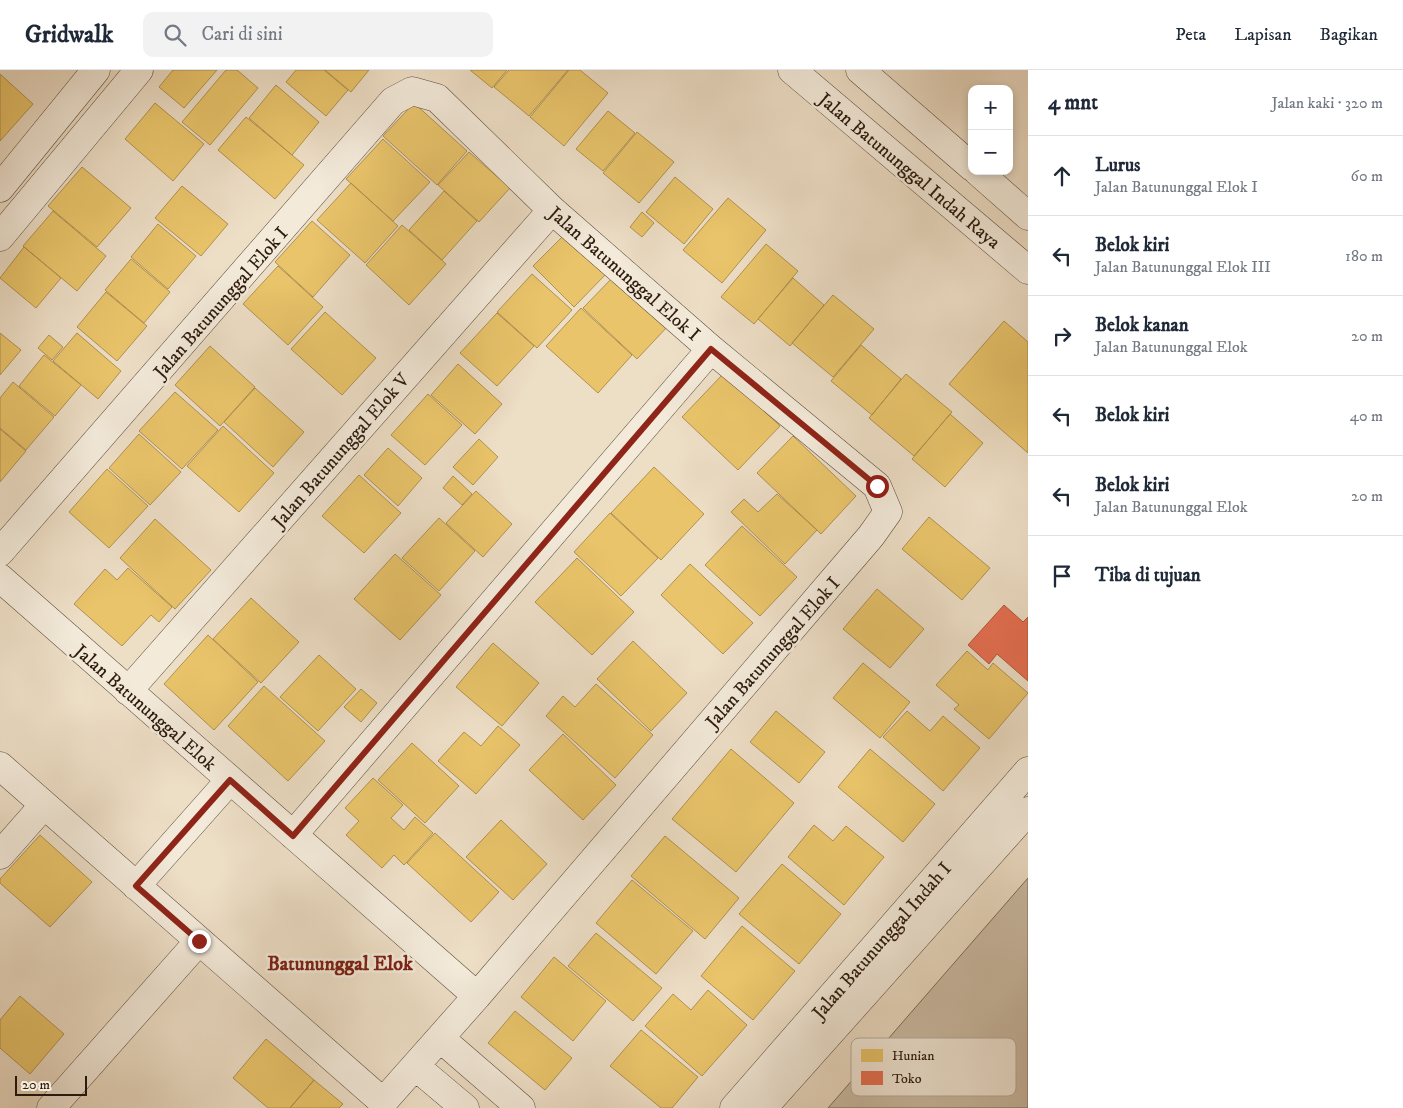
<!DOCTYPE html>
<html lang="id">
<head>
<meta charset="utf-8">
<style>
	body { margin:0; font-family:"IM FELL DW Pica",serif; background:#f2f2f3; color:#1f2937 }
	.controls { position:absolute; right:15px; top:15px; display:grid; overflow:hidden; border-radius:10px; box-shadow:0 2px 8px #0003 }
	.controls button { width:45px; height:45px; display:grid; place-items:center; padding:0; border:0; border-bottom:1px solid #e0e1e3; background:#fff; color:#1f2937; font:25px sans-serif }
	.scale { position:absolute; left:15px; bottom:12px; width:72px; box-sizing:border-box; padding-left:5px; border:2px solid #2c1b0e; border-top:0; font-size:14px; line-height:18px; white-space:nowrap; color:#2c1b0e; -webkit-text-stroke:4px #f3eada; paint-order:stroke }
	.stop { position:absolute; width:15px; height:15px; margin:-11px; border:4px solid #8f2418; border-radius:50%; background:#fff }
	.stop.end { background:#8f2418; border-color:#fff; box-shadow:0 1px 5px #0008 }
	.list { margin:0; padding:0; list-style:none }
	h2 { display:flex; justify-content:space-between; align-items:center; height:65px; margin:0; padding:0 20px; font-size:21px }
	h2 small { font-size:16px; font-weight:400; color:#747a83 }
	.list li { display:grid; grid-template-columns:32px 1fr auto; gap:15px; align-items:center; box-sizing:border-box; height:80px; padding:0 20px; border-top:1px solid #e0e1e3 }
	.list b { display:block; font-size:19px; white-space:nowrap }
	.list p { margin:0; font-size:16px; white-space:nowrap; color:#747a83 }
	.list em { font-size:16px; font-style:normal; color:#747a83 }
	.icon { flex:none; width:28px; height:28px; fill:none; stroke:currentColor; stroke-width:2; stroke-linecap:round; stroke-linejoin:round }
	.map { position:relative; flex:none; width:1028px; height:1038px; overflow:hidden }
	header { display:flex; align-items:center; gap:30px; box-sizing:border-box; height:70px; padding:0 25px; background:#fff; border-bottom:1px solid #e0e1e3 }
	header strong { font-size:24px }
	nav { display:flex; gap:28px; margin-inline-start:auto; font-size:18px }
	.search { width:350px; height:45px; background:#f2f2f3; display:flex; align-items:center; gap:12px; box-sizing:border-box; padding:0 18px; border-radius:10px; color:#747a83; font-size:19px }
	main { display:flex }
	aside { flex:1; background:#fff }
	.map>svg:first-child { display:block }
	.green { fill:#ccbda7; stroke:#7c6c5a }
	.homes { fill:#e9c46a; stroke:#b0914e }
	.shops { fill:#e76f51; stroke:#af563d }
	.lines { fill:none; stroke-linecap:round; stroke-linejoin:round }
	.minor-casing { stroke:#5c4c3c; stroke-width:29 }
	.minor { stroke:#f3eada; stroke-width:28 }
	.route { stroke:#8f2418; stroke-width:6 }
	.labels { text-anchor:middle; stroke-width:5; stroke-linejoin:round; paint-order:stroke }
	.street-label { font-size:19px; fill:#2c1b0e; stroke:#f3eada }
	.neighbourhood-label { font-size:20px; font-weight:bold; fill:#7a1f14; stroke:#f3eada }
	.key { fill:#f3eada; stroke:#b7ac9d; stroke-width:1 }
	.key-label { font-size:14px; fill:#2c1b0e }
</style>
</head>
<body>
<header>
<strong>Gridwalk</strong>
<div class="search"><svg class="icon" aria-label="search" viewBox="0 0 24 24"><circle cx="10" cy="10" r="6"/><path d="M15 15l6 6"/></svg>Cari di sini</div>
<nav><a>Peta</a><a>Lapisan</a><a>Bagikan</a></nav>
</header>
<main>
<div class="map">
<svg width="1028" height="1038" viewBox="0 0 1028 1038">
	<rect width="100%" height="100%" fill="#eddec6"/>
	<filter id="stains"><feTurbulence type="fractalNoise" baseFrequency=".004" numOctaves="4"/><feColorMatrix values="0 0 0 0 .2 0 0 0 0 .09 0 0 0 0 .02 0 0 0 .5 -.17"/></filter>
	<radialGradient id="worn" r=".72"><stop offset=".6" stop-color="#630" stop-opacity="0"/><stop offset="1" stop-color="#630" stop-opacity=".3"/></radialGradient>
	<path class="green" d="M1028,808V1038H828Z"/>
	<path class="homes" d="M173,0H217L184,38L159,17Z
		M226,0H237L258,18L210,75L182,52Z
		M296,0H324L348,20L326,46L286,12Z
		M325,0H369L351,22Z
		M470,0H507L492,18Z
		M509,0H568L529,46L494,17Z
		M569,0H580L608,23L564,76L530,47Z
		M0,4L33,34L0,71Z
		M276,15L319,52L292,85L249,48Z
		M155,33L204,74L173,111L125,69Z
		M414,33L467,81L437,115L383,66Z
		M608,41L635,63L603,101L576,79Z
		M246,47L304,95L275,129L218,80Z
		M637,62L674,92L639,133L603,103Z
		M383,69L430,112L393,151L346,109Z
		M469,82L510,118L479,152L438,115Z
		M82,97L131,138L97,177L48,136Z
		M675,107L713,139L684,174L646,142Z
		M351,113L398,156L365,193L317,150Z
		M182,116L228,154L201,186L155,148Z
		M444,121L477,151L442,190L409,160Z
		M728,128L766,160L722,213L683,180Z
		M53,141L106,186L77,221L23,176Z
		M642,142L654,153L642,167L630,157Z
		M312,151L350,185L313,227L275,192Z
		M158,154L196,186L168,219L131,187Z
		M402,155L446,194L409,235L366,195Z
		M565,164L606,204L574,237L533,196Z
		M766,174L798,201L754,254L721,227Z
		M24,177L61,208L36,238L0,208Z
		M131,189L170,222L144,253L105,220Z
		M278,196L323,237L288,275L243,234Z
		M532,204L572,240L537,278L497,242Z
		M615,205L669,255L637,289L583,238Z
		M793,208L824,235L790,276L758,249Z
		M106,222L147,256L117,291L77,257Z
		M833,225L874,259L833,307L792,273Z
		M581,238L632,285L598,323L546,276Z
		M325,242L376,288L342,325L291,279Z
		M497,243L534,276L497,316L460,283Z
		M1004,251L1028,272V383L949,314Z
		M0,263L21,280L0,305Z
		M77,263L121,301L98,329L53,291Z
		M49,265L63,277L52,290L38,278Z
		M861,275L901,309L872,345L831,311Z
		M210,276L255,317L220,356L175,315Z
		M44,285L81,315L55,346L19,316Z
		M458,294L502,334L475,364L431,325Z
		M724,303L780,356L738,400L682,347Z
		M906,304L952,342L914,386L869,348Z
		M13,312L54,347L26,380L0,358V328Z
		M255,318L304,362L273,397L224,352Z
		M175,322L218,360L182,399L139,361Z
		M428,324L462,355L425,395L391,365Z
		M950,344L983,373L945,417L912,389Z
		M223,356L274,403L239,442L187,396Z
		M0,359L26,381L0,412Z
		M139,364L181,402L150,435L109,398Z
		M793,366L856,426L821,464L757,403Z
		M479,369L498,387L473,415L453,397Z
		M388,378L422,408L398,436L364,405Z
		M654,397L704,444L661,490L611,443Z
		M107,399L148,436L109,478L69,442Z
		M359,405L401,443L364,483L322,446Z
		M453,406L472,424L462,435L443,418Z
		M476,421L512,454L483,487L446,453Z
		M777,424L817,460L785,494L731,442L744,429L758,442Z
		M610,443L658,488L621,526L574,482Z
		M929,447L990,498L962,530L902,479Z
		M439,448L475,481L439,521L402,488Z
		M155,449L211,500L175,539L120,488Z
		M742,456L797,507L760,546L705,495Z
		M395,484L441,525L400,570L354,529Z
		M577,488L634,542L592,585L535,532Z
		M690,494L753,553L723,584L661,525Z
		M128,498L172,537L159,552L151,545L122,576L74,534L105,499L117,510Z
		M877,519L924,559L890,598L843,559Z
		M251,528L299,572L261,613L213,569Z
		M208,565L258,612L214,660L164,614Z
		M633,571L687,623L651,661L597,609Z
		M493,573L539,613L502,656L456,617Z
		M967,581L988,600L993,593L1028,623L989,669L954,639L959,635L936,615Z
		M319,585L356,619L318,661L280,627Z
		M863,593L910,632L880,668L833,628Z
		M596,614L653,665L615,708L546,646L563,626L575,637Z
		M264,616L325,671L288,711L228,656Z
		M361,619L377,633L361,652L344,637Z
		M776,641L825,682L799,713L750,672Z
		M907,641L930,661L943,646L980,678L943,721L883,667Z
		M498,656L520,675L476,724L438,691L464,662L481,676Z
		M563,664L616,715L583,750L529,700Z
		M412,673L459,716L425,753L378,710Z
		M731,679L794,733L736,802L672,749Z
		M870,679L935,734L903,772L838,717Z
		M373,708L403,735L391,748L404,760L415,747L433,763L404,795L394,785L382,798L346,765L359,751L345,738Z
		M501,750L547,794L513,830L466,787Z
		M814,755L833,771L846,756L884,787L844,835L788,787Z
		M435,763L499,822L471,852L407,793Z
		M40,765L92,812L50,857L0,813V809Z
		M665,766L739,828L705,869L631,806Z
		M782,794L841,844L799,894L739,844Z
		M632,810L693,861L656,904L596,853Z
		M742,856L795,901L753,950L701,906Z
		M596,863L662,918L633,951L568,896Z
		M554,887L606,931L573,971L521,927Z
		M708,920L747,955L702,1006L645,956L673,924L691,940Z
		M20,926L64,964L30,1004L0,978V950Z
		M515,941L572,988L545,1020L488,973Z
		M641,960L698,1007L672,1038H661L610,996Z
		M266,969L314,1010L290,1038H268L233,1008Z
		M314,1010L343,1034L339,1038H290Z"/>
	<path class="shops" d="M1004,535L1023,552L1028,547V611L997,584L989,594L968,575Z"/>
	<g class="lines">
		<defs>
			<path id="minor" d="M792,0L1028,200
				M860,0L972,97
				M977,101L1028,146
				M0,118L96,0
				M0,167L139,0
				M0,482L393,31L412,21L437,28L552,140L711,279L877,416L888,442L871,466L477,926
				M0,508L477,926L383,1032L0,696
				M128,621L552,140
				M293,765L711,279
				M0,785L44,735
				M136,816L230,710
				M440,968L521,1038
				M415,996L465,1038
				M51,1038L199,871
				M734,1038L1028,701
				M763,1038L1028,741"/>
		</defs>
		<use href="#minor" class="minor-casing"/>
		<use href="#minor" class="minor"/>
	</g>
	<g class="lines">
		<path class="route" d="M199,871L136,816L230,710L293,766L711,279L877,416"/>
	</g>
	<g class="labels">
		<g class="street-label">
			<text transform="translate(910 100) rotate(40)" y="7">Jalan Batununggal Indah Raya</text>
			<text transform="translate(625 203) rotate(41)" y="7">Jalan Batununggal Elok I</text>
			<text transform="translate(220 232) rotate(-49)" y="7">Jalan Batununggal Elok I</text>
			<text transform="translate(340 380) rotate(-49)" y="7">Jalan Batununggal Elok V</text>
			<text transform="translate(772 582) rotate(-49)" y="7">Jalan Batununggal Elok I</text>
			<text transform="translate(146 637) rotate(41)" y="7">Jalan Batununggal Elok</text>
			<text transform="translate(881 870) rotate(-49)" y="7">Jalan Batununggal Indah I</text>
		</g>
		<g class="neighbourhood-label">
			<text x="340" y="900">Batununggal Elok</text>
		</g>
	</g>
	<rect x="851" y="968" width="165" height="58" rx="8" class="key"/>
	<rect x="861" y="979" width="22" height="13" fill="#e9c46a"/>
	<rect x="861" y="1001" width="22" height="14" fill="#e76f51"/>
	<g class="key-label">
		<text x="892" y="990">Hunian</text>
		<text x="892" y="1013">Toko</text>
	</g>
	<rect width="100%" height="100%" filter="url(#stains)"/>
	<rect width="100%" height="100%" fill="url(#worn)"/>
</svg>
<div class="controls">
<button>+</button>
<button>−</button>
</div>
<div class="scale">20 m</div>
<div class="stop" style="left:877px;top:416px"></div>
<div class="stop end" style="left:199px;top:871px"></div>
</div>
<aside>
<h2>4 mnt<small>Jalan kaki · 320 m</small></h2>
<ul class="list">
<li><svg class="icon" aria-label="ahead" viewBox="0 0 24 24"><path d="M12 20V5M6 11l6-6 6 6"/></svg><div><b>Lurus</b><p>Jalan Batununggal Elok I</p></div><em>60 m</em></li>
<li><svg class="icon" aria-label="left" viewBox="0 0 24 24"><path d="M17 20v-9H6M10 6l-5 5 5 5"/></svg><div><b>Belok kiri</b><p>Jalan Batununggal Elok III</p></div><em>180 m</em></li>
<li><svg class="icon" aria-label="right" viewBox="0 0 24 24"><path d="M7 20v-9h11M14 6l5 5-5 5"/></svg><div><b>Belok kanan</b><p>Jalan Batununggal Elok</p></div><em>20 m</em></li>
<li><svg class="icon" aria-label="left" viewBox="0 0 24 24"><path d="M17 20v-9H6M10 6l-5 5 5 5"/></svg><div><b>Belok kiri</b></div><em>40 m</em></li>
<li><svg class="icon" aria-label="left" viewBox="0 0 24 24"><path d="M17 20v-9H6M10 6l-5 5 5 5"/></svg><div><b>Belok kiri</b><p>Jalan Batununggal Elok</p></div><em>20 m</em></li>
<li><svg class="icon" aria-label="arrive" viewBox="0 0 24 24"><path d="M6 21V4h12l-3 4 3 4H6"/></svg><div><b>Tiba di tujuan</b></div></li>
</ul>
</aside>
</main>
</body>
</html>
